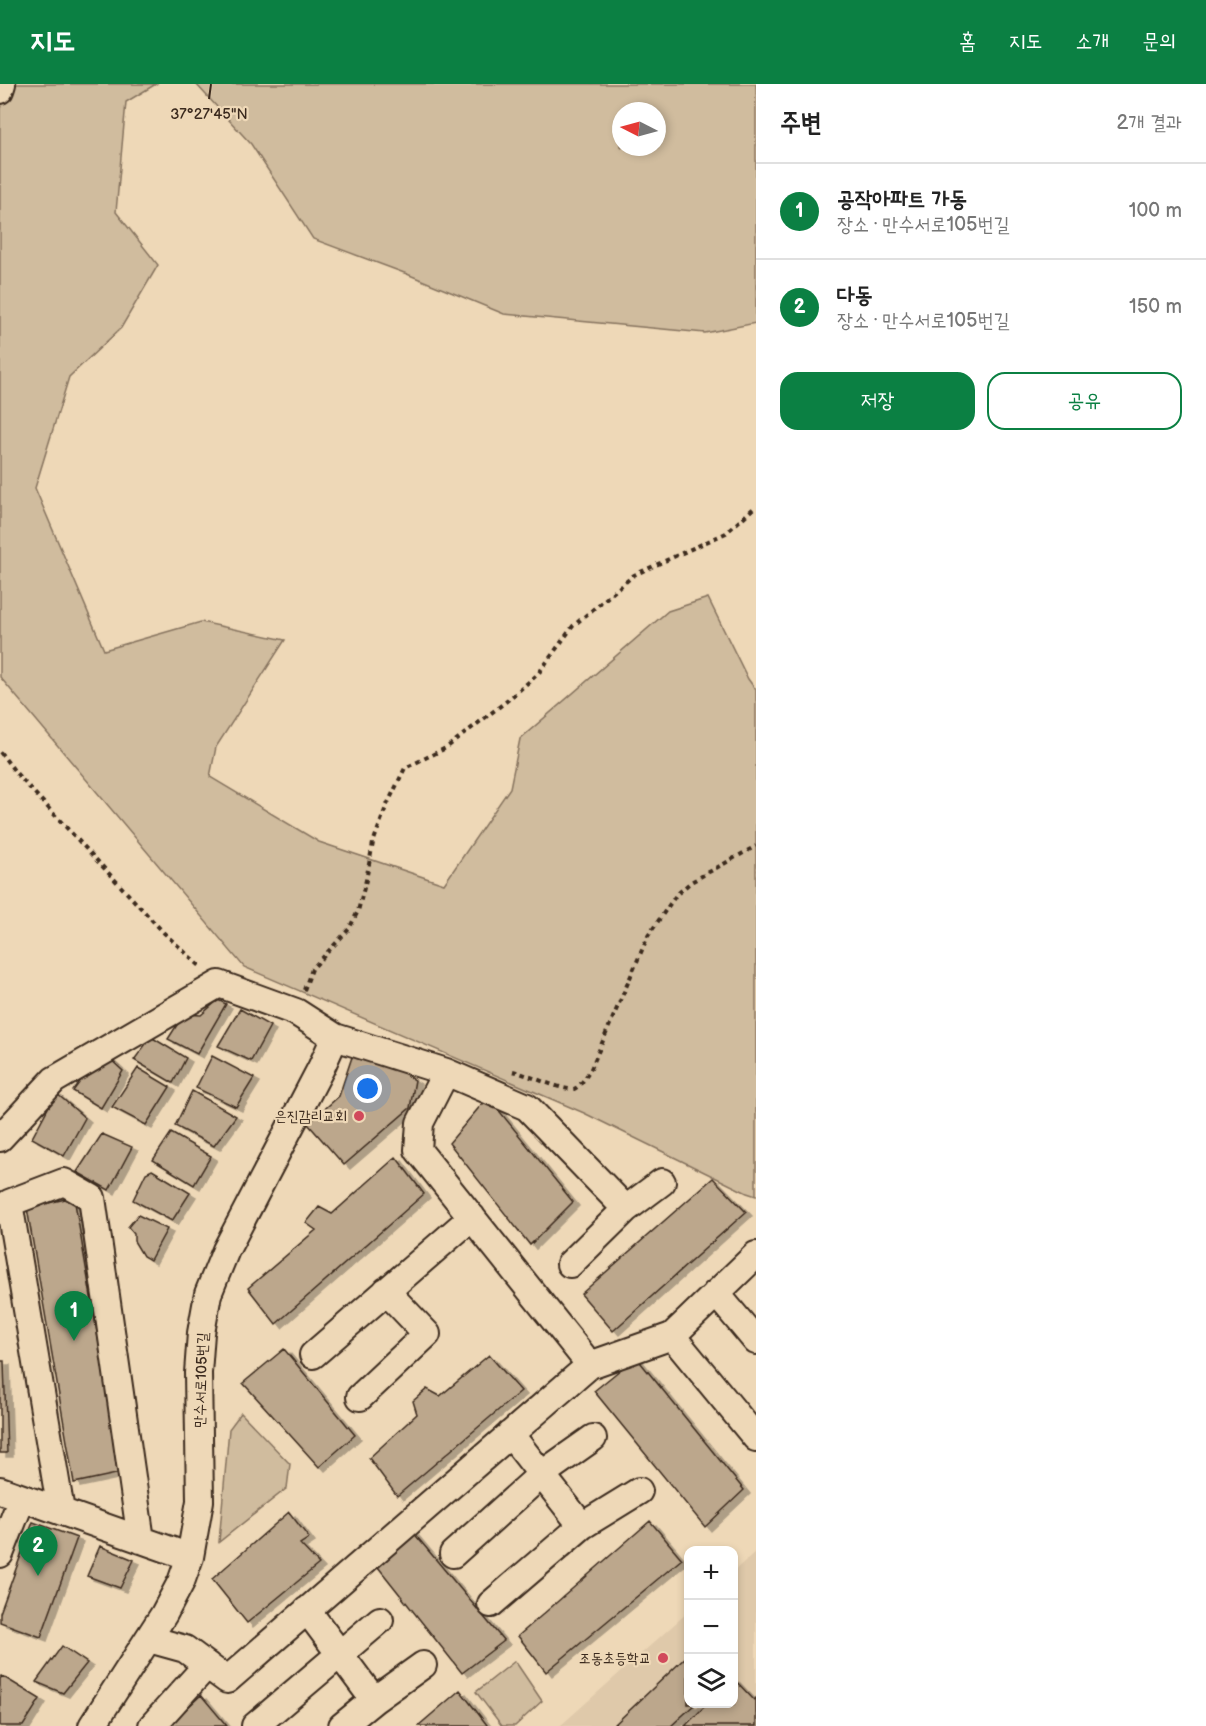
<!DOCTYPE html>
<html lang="ko">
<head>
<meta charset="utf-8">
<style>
	body { margin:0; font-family:"Balsamiq Sans","Poor Story",sans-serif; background:#f2f2f2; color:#222 }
	.controls { position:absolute; right:18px; bottom:18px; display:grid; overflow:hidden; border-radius:12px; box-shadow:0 3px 9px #0003 }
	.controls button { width:54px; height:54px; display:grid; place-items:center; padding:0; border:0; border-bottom:2px solid #e0e0e0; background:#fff; color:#222; font:30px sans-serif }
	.compass { position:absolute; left:612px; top:18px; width:54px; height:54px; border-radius:50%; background:#fff; box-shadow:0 3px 9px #0003; rotate:276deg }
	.you { position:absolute; left:368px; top:1005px; width:21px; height:21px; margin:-15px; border:4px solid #fff; border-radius:50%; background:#1a73e8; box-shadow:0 0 0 9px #1a73e833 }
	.badge { display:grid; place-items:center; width:39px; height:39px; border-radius:50%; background:#0b8043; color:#fff; font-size:20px; font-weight:700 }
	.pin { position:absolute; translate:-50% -50px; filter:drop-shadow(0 2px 3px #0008) }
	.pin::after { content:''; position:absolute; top:32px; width:21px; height:18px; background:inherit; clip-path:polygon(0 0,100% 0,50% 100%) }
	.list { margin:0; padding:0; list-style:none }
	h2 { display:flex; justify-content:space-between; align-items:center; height:78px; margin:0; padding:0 24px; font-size:26px }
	h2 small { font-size:20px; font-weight:400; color:#767676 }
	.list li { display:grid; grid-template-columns:39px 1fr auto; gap:18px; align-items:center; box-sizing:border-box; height:96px; padding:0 24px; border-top:2px solid #e0e0e0 }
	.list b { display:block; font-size:22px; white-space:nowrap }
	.list p { margin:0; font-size:20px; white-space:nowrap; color:#767676 }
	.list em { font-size:20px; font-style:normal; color:#767676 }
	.actions { display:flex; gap:12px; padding:18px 24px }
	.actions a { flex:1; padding:14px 0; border:2px solid #0b8043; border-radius:18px; text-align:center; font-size:21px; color:#0b8043 }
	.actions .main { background:#0b8043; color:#fff }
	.icon { flex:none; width:33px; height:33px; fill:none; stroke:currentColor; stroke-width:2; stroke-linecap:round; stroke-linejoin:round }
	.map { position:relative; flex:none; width:756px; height:1642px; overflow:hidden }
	header { display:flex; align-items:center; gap:36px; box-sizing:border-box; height:84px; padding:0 30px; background:#0b8043; color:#fff }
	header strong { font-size:28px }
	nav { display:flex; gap:33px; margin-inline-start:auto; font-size:21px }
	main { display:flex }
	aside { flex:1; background:#fff }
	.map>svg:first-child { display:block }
	.built { fill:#dfc9aa }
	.green { fill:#d0bc9e; stroke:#86735e; stroke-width:1.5; fill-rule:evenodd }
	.building { fill:#bca78c; stroke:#3b2a1e; stroke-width:1.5; filter:url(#shadow) }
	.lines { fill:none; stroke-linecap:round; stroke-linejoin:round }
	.minor-casing { stroke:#3b2a1e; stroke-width:30 }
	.path { stroke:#3b2a1e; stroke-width:4; stroke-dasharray:4.5 4.5; stroke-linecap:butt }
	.minor { stroke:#eed8b7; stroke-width:26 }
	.ticks { fill:none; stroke:#3b2a1e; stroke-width:2 }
	.poi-dot { fill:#d1495b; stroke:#eed8b7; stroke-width:2 }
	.labels { text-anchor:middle; stroke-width:4.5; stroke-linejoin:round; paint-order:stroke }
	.poi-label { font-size:15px; fill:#3b2a1e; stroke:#eed8b7; text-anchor:end }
	.street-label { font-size:15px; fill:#3b2a1e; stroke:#eed8b7 }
	.ticks-label { font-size:15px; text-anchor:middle; fill:#3b2a1e; stroke:#eed8b7; stroke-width:4.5; stroke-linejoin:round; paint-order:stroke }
</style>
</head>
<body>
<header>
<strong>지도</strong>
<nav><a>홈</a><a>지도</a><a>소개</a><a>문의</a></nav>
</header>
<main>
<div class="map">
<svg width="756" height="1642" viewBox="0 0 756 1642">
	<defs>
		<filter id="shadow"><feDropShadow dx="6" dy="4" stdDeviation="0" flood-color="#0004"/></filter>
	</defs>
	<rect width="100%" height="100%" fill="#eed8b7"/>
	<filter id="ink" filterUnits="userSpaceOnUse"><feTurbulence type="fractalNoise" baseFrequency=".0167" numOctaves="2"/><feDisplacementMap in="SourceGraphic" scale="12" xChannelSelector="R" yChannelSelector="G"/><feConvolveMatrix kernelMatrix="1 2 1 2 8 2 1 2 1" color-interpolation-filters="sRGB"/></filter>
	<g filter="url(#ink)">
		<path class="built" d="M756,1467V1642H560L688,1528V1620H734V1487Z"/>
		<path class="green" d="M9,0H156L126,18L116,128L158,181L121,244L69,293L35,404L104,566L201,538L285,556L216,663L210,693L319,758L444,800L510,704L520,655L668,527L708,514L748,595L756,606V1112L747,1109L584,1029L244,883L0,593V25Z
			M196,0H756V239L705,249L504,230L407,190L313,155L251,60ZM621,27H657V63H621Z
			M241,1329L290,1380L287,1404L219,1458L229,1345Z
			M515,1577L542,1617L515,1642H502L476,1608Z"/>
		<path class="building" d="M218,916L226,920L197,970L168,955L184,930L201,931Z
			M240,925L270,942L251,977L218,962Z
			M151,953L186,974L173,999L134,976Z
			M354,967L394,983L415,996L410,1024L344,1081L308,1040L339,1012Z
			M212,972L254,994L236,1023L196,1004Z
			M109,974L123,987L101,1024L73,1007L88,987Z
			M138,984L170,1003L146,1041L112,1023Z
			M192,1007L236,1032L214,1062L175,1042Z
			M56,1009L85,1034L64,1072L32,1054Z
			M488,1013L573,1118L530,1161L449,1059Z
			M171,1049L211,1072L194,1101L153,1076Z
			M102,1050L132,1063L109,1106L77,1088Z
			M396,1073L424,1110L276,1240L248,1204L316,1146L306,1139L319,1123L332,1130Z
			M152,1086L190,1109L172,1137L133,1116L146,1089Z
			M713,1094L746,1128L613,1247L581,1210Z
			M74,1113L121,1389L74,1399L27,1124Z
			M138,1131L167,1145L150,1176L143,1172L134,1157V1150L128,1143Z
			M284,1265L355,1351L319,1383L243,1299Z
			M489,1271L521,1307L397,1412L369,1374L417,1330L413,1317L427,1305L440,1312Z
			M636,1273L744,1406L705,1443L594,1307Z
			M0,1277H4L7,1369H0Z
			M289,1428L309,1454L300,1460L319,1480L247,1539L212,1495Z
			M650,1437L682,1475L546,1588L518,1552Z
			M33,1438L77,1454L41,1553L0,1538V1529Z
			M412,1447L504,1557L462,1589L378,1483Z
			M100,1462L134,1476L120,1504L87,1492Z
			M62,1562L87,1579L63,1609L36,1598Z
			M688,1571V1620H695L671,1642H613Z
			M2,1592L40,1615L23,1642H0V1595Z
			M734,1595L754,1616L756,1614V1642H685L707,1620H734Z
			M460,1606L487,1641L486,1642H418Z
			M201,1611L227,1642H168Z"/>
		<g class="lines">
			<defs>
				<path id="minor" d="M0,6L2,0
					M0,1054L54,996L219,900L296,928L335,953L446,988L527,1023L626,1125
					M570,1180L626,1125L662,1098
					M716,1209L756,1257
					M672,1252L756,1354
					M313,1271L472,1133
					M590,1281L672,1252L756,1171
					M360,1313L427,1250L386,1207
					M0,1406L190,1473
					M61,1427L9,1119L64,1098L92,1114L141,1456
					M582,1442L639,1407
					M0,1470L22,1414
					M453,1470L542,1390L593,1354
					M491,1520L582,1442L510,1350
					M307,1526L374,1616L342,1642
					M149,1555L185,1565L227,1596L590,1281L418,1066L420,1039L446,988
					M374,1616L423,1581
					M92,1642L164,1530L181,1498L190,1473L200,1417L198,1289L201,1249L208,1210L226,1166L321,984L335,953
					M152,1642L207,1581
					M255,1642L380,1536"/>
			</defs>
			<use href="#minor" class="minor-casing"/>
			<path class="path" d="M0,668L16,689L164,849L200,882
				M304,906L312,885L349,845L358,827L366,796L373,759L386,723L405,684L446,664L508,616L538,590L573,542L634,491L726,449L756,422
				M513,987C526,990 563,1007 574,1005C580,1003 586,992 590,987L648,852L676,811L691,798L756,762"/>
			<use href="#minor" class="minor"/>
		</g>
	</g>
	<path class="ticks" d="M209,15L211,0"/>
	<g class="poi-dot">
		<circle cx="359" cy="1032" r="6"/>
		<circle cx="663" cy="1574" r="6"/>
	</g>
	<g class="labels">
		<g class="poi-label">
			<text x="347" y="1037">은진감리교회</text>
			<text x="651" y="1579">조동초등학교</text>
		</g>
		<g class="street-label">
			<text transform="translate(201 1296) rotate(-88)" y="5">만수서로105번길</text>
		</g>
	</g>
	<g class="ticks-label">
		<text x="209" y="35">37°27'45"N</text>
	</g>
</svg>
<div class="controls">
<button>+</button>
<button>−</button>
<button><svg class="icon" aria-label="layers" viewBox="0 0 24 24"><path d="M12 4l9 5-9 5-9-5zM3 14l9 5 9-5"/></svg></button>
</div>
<svg class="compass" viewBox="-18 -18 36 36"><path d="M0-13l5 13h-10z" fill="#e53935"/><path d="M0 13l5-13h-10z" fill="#767676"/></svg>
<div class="you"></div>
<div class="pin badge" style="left:74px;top:1257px">1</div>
<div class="pin badge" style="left:38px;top:1492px">2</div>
</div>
<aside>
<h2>주변<small>2개 결과</small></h2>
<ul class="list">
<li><span class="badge">1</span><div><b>공작아파트 가동</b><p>장소 · 만수서로105번길</p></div><em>100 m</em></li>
<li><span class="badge">2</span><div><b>다동</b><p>장소 · 만수서로105번길</p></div><em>150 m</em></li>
</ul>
<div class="actions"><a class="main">저장</a><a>공유</a></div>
</aside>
</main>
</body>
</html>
